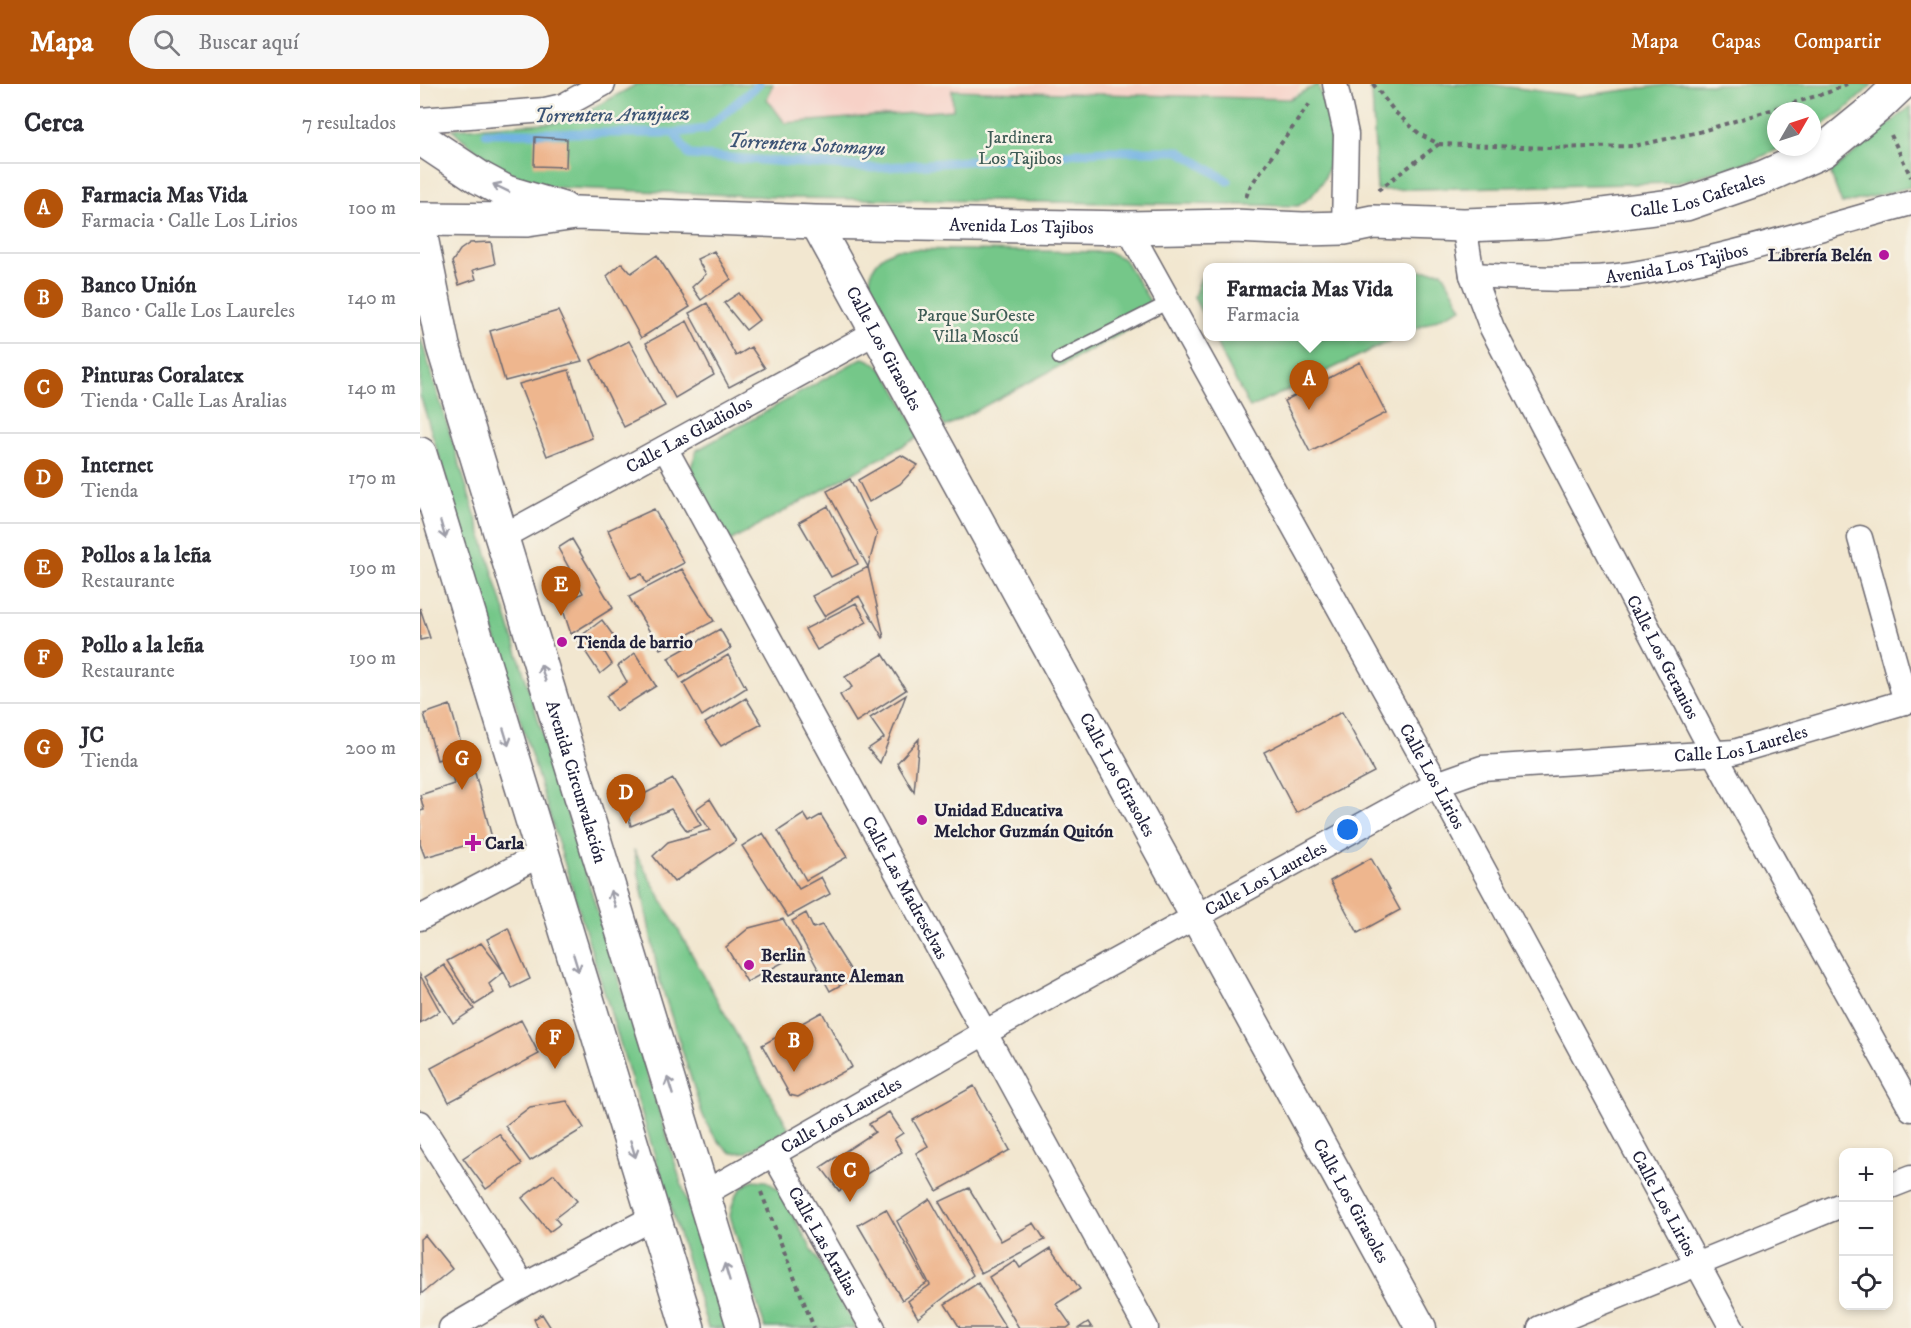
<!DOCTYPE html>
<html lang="es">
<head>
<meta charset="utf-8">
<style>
	body { margin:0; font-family:"IM FELL DW Pica",serif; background:#f7f7f7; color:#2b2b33 }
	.controls { position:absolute; right:18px; bottom:18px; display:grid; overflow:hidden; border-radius:12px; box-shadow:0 3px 9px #0003 }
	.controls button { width:54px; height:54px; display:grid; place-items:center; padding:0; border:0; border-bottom:2px solid #e1e1e2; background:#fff; color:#2b2b33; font:30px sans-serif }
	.compass { position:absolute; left:1347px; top:18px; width:54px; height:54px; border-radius:50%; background:#fff; box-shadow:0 3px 9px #0003; rotate:51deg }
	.you { position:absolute; left:928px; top:746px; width:21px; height:21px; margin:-15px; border:4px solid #fff; border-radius:50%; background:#1a73e8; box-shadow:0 0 0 9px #1a73e833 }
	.badge { display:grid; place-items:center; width:39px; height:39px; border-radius:50%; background:#b45309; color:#fff; font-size:20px; font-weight:700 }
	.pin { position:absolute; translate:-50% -50px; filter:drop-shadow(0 2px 3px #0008) }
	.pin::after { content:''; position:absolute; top:32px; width:21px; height:18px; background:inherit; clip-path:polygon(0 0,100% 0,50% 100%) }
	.popup { position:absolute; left:783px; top:179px; width:213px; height:78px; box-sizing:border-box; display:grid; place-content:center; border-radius:12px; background:#fff; filter:drop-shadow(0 2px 4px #0005); font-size:20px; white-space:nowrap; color:#7c7c81 }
	.popup b { font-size:22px; color:#2b2b33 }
	.popup::after { content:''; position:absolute; left:50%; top:100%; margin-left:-12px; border:12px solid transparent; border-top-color:#fff }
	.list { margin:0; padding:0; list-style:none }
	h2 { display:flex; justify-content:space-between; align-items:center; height:78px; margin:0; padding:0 24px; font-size:26px }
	h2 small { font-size:20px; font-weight:400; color:#7c7c81 }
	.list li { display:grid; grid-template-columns:39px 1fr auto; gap:18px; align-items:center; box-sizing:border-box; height:90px; padding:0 24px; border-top:2px solid #e1e1e2 }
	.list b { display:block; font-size:22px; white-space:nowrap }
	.list p { margin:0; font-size:20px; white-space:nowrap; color:#7c7c81 }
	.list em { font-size:20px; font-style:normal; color:#7c7c81 }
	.icon { flex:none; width:33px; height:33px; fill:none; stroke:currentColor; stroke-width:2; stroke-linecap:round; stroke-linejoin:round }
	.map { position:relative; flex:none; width:1491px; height:1244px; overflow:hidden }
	header { display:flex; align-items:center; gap:36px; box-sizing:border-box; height:84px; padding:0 30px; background:#b45309; color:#fff }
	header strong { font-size:28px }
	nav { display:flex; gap:33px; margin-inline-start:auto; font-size:21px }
	.search { width:420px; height:54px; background:#f7f7f7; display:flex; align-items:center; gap:15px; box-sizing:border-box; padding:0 21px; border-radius:33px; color:#7c7c81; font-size:22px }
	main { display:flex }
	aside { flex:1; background:#fff }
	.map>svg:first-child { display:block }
	.built { fill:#f7d1c7 }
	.green { fill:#74c789; stroke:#4b7462; stroke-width:1.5 }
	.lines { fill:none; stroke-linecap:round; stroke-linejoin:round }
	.stream { stroke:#6db0e2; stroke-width:9 }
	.building { fill:#eeb68e }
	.service-casing { stroke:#6b676f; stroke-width:15 }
	.minor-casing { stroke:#6b676f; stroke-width:27 }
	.tertiary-casing { stroke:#6b676f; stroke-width:33 }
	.secondary-casing { stroke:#6b676f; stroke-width:36 }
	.trunk-casing { stroke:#6b676f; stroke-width:36 }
	.path { stroke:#6b676f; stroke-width:4; stroke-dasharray:4.5 4.5; stroke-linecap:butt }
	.service { stroke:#fff; stroke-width:12 }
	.minor { stroke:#fff; stroke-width:24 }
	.tertiary { stroke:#fff; stroke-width:30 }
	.secondary { stroke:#fff; stroke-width:33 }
	.trunk { stroke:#fff; stroke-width:33 }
	.oneway { stroke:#9c9ca7 }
	.poi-dot { fill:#b5179e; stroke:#f7f3e8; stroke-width:2 }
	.labels { text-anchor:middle; stroke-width:5; stroke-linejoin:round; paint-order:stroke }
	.park-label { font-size:18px; fill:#3f5c56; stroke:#f7f3e8 }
	.street-label { font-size:18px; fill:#22223b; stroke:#f7f3e8 }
	.poi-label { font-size:18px; font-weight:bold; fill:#22223b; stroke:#f7f3e8; text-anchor:start }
	.water-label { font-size:20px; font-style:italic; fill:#3c5475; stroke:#f7f3e8 }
</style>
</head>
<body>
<header>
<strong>Mapa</strong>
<div class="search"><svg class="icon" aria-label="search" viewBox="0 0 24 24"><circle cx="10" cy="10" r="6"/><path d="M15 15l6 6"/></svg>Buscar aquí</div>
<nav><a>Mapa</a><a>Capas</a><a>Compartir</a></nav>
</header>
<main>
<aside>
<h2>Cerca<small>7 resultados</small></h2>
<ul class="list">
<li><span class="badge">A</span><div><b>Farmacia Mas Vida</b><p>Farmacia · Calle Los Lirios</p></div><em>100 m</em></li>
<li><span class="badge">B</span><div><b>Banco Unión</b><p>Banco · Calle Los Laureles</p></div><em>140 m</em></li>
<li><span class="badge">C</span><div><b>Pinturas Coralatex</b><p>Tienda · Calle Las Aralias</p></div><em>140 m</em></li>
<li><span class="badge">D</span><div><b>Internet</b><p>Tienda</p></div><em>170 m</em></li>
<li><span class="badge">E</span><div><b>Pollos a la leña</b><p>Restaurante</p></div><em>190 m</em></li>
<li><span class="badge">F</span><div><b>Pollo a la leña</b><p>Restaurante</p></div><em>190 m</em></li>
<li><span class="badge">G</span><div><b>JC</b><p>Tienda</p></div><em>200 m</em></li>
</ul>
</aside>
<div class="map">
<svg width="1491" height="1244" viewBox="0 0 1491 1244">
	<rect width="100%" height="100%" fill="#f7f3e8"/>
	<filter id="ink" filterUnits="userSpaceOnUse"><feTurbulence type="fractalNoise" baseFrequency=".0167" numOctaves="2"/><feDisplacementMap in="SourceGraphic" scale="12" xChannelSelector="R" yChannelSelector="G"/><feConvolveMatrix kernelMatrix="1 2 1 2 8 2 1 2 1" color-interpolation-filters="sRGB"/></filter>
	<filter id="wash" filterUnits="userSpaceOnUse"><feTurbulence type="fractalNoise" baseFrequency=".008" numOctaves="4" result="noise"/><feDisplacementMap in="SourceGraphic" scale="24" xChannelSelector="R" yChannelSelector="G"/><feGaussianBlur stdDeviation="1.35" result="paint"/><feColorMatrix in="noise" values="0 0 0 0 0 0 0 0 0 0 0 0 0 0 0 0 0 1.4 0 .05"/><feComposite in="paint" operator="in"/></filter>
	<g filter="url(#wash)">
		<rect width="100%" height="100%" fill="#f2e7d0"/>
		<path class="built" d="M353,0H880L879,7L870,15L533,6L534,26L365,39L346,15Z"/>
		<path class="green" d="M217,0H353L347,15L365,39L533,26L532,6L870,15L898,0C912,45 925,93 878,122L375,114L129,103C90,94 61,73 32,45L139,38L166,28Z
			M948,0H1067L1158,12L1254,0H1453L1424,27L1392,48V27H1356V63H1362L1333,77L1255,99L957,106L952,9Z
			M1491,22V103L1422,120L1411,91L1412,87Z
			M477,165L688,168L704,175L738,230L525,343L450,205C448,184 458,172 477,165Z
			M991,187H1022L1042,224L991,247Z
			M787,190V240L774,213L781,194Z
			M0,252L306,1244H288L0,311Z
			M793,253H978L830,324Z
			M442,274C469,277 488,330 499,353L308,458L272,393L271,383L277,366Z
			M214,766L369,1045L327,1068L312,1069C297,1058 289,1046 282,1029L239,894Z
			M333,1096L346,1097L358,1105L436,1244H345L310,1132C313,1114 317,1105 333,1096Z"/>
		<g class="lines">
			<path class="stream" d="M66,49H254L286,45L339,0
				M254,49L269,71L454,84L683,67H759L808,97"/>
		</g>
		<g id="blocks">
			<path class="building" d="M115,53L147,55L146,83L114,82Z
				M71,158L75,180L53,186L56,195L39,201L32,178L40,166L50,159Z
				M294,167L311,195L281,216L272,203L286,190L277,175Z
				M237,171L270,223L221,254L187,192L202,179L211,189Z
				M319,209L339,236L326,246L304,219Z
				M287,219L316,272L331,263L345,284L309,303L269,229Z
				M138,227L162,277L85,297L70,247Z
				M267,237L294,291L255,314L226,259Z
				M209,257L245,322L204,343L171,276Z
				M940,278L966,329L890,368L864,317Z
				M149,286L172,354L127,372L99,300Z
				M481,371L498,381L480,400L449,418L438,396Z
				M430,395L457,450L448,483L407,407Z
				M408,422L438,480L411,493L379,438Z
				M234,425L264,479L226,499L222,490L211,494L188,446Z
				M152,455L193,524L151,550L141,520L163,509L138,464Z
				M448,483L464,553L463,554L439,512L404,532L392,512Z
				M262,485L294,537L240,565L209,513Z
				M436,519L447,538L397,566L385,545Z
				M0,524L10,554L0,556Z
				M182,536L195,554L182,564L192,580L180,590L157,555Z
				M300,545L311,564L260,594L248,574Z
				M215,569L236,602L196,627L186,612L207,598L198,582Z
				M463,570L486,606L436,638L420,611L432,603L425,593Z
				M308,571L326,604L282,632L263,599Z
				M486,611L460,679L448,665L464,654L450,634Z
				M326,614L342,640L301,662L285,639Z
				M30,621L47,680L28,687L24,674L17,676L4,630Z
				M922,628L954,688L876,729L844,668Z
				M499,655L494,708L477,679Z
				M55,689L72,754L5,773L0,760V727L4,726L0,711L34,700L32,692Z
				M253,695L281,741L267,747L251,725L211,742L205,720Z
				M290,715L316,757L254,798L233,772L248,758L290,746L276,725Z
				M384,730L389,738L401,731L427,773L386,796L358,747Z
				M343,749L379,805L401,793L410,810L368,833L322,762Z
				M951,774L980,826L938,849L910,797Z
				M386,829L393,844L402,841L435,893L410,907L372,837Z
				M363,835L382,868L327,898L306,863L329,844Z
				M88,844L110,895L92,904L67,855Z
				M61,859L84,888L69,900L74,909L55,921L27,877Z
				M24,881L54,925L33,939L5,893Z
				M0,891L20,927L0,939Z
				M402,928L432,983L378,1013L370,1011L342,961Z
				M101,936L119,970L29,1018L11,984Z
				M554,1002L590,1066L517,1107L496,1069L508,1062L493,1036Z
				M147,1017L164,1044L110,1077L85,1042L110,1023Z
				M469,1028L483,1049L474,1055L482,1068L419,1107L401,1083L455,1048L449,1040Z
				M79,1050L102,1080L66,1105L43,1074Z
				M134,1090L157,1117L135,1134L140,1140L129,1148L102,1114Z
				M549,1104L581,1157L614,1139L625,1156L561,1189L519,1118Z
				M510,1115L553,1191L498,1234L488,1217L510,1201L477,1137Z
				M466,1125L507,1199L482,1216L438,1141Z
				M5,1151L32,1185L1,1210L0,1155Z
				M631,1164L660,1205L636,1220L651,1241L647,1244H599L569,1193L595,1176L600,1184Z
				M558,1199L586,1244H540L525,1220Z
				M122,1230L131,1244H118L114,1235Z
				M668,1238L672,1244H659Z"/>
		</g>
	</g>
	<g filter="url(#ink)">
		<use href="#blocks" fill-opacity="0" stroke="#6b676f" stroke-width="1.5"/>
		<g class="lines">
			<defs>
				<path id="service" d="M639,274L749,218"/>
				<g id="minor">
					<path d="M915,0L926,50L924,144"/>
					<path d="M0,36L125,26L143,22L183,0"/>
					<path id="s1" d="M1044,141L1052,191L1072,244L1282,648L1491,1025"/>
					<path id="s2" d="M708,144L1017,700L1312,1244"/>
					<path id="s3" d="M1052,191C1104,194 1160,198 1212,190C1306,175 1399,144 1491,119"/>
					<path id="s4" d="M245,364L726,1244"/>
					<path id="s5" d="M82,453L456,248"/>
					<path d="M1440,454L1486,618"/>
					<path d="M0,834L123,769"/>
					<path d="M0,1039L103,1202"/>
					<path id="s6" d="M354,1071L453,1244"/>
					<path d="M1468,1103L1491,1094"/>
					<path id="s7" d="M283,1110L566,948L1017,700L1062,684L1314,668L1491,616"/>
					<path d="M31,1244L103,1202L234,1133"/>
					<path d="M1120,1244L1424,1120"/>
				</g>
				<g id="tertiary">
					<path id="s8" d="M395,138L1001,1244"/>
				</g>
				<g id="secondary">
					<path d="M0,54L60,94L86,108L143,125"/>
					<path id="s9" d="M0,135L107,136L156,129L395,138L708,144L814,142L883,145L924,144L953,138L1044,141L1127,138L1266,120L1344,93L1403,67L1458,22L1481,0"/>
				</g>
				<g id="trunk">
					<path id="s10" d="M0,148L23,262L324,1244"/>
					<path d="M0,370L268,1244"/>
				</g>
			</defs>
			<use href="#service" class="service-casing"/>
			<use href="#minor" class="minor-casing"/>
			<use href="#tertiary" class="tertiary-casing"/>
			<use href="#secondary" class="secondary-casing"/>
			<use href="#trunk" class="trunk-casing"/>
			<path class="path" d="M953,0L975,28L1001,51L1019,60L1128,64L1214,62L1279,48L1409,8L1427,0
				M1471,51L1491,93
				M958,106L1019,60
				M826,113L831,101L891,18
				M341,1108L394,1244"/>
			<use href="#service" class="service"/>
			<use href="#minor" class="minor"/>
			<use href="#tertiary" class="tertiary"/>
			<use href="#secondary" class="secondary"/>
			<use href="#trunk" class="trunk"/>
		</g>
		<defs><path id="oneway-shaft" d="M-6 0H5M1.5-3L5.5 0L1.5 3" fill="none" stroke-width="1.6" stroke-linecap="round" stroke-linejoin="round" transform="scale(1.5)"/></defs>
		<g class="oneway">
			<use href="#oneway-shaft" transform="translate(81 104) rotate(-154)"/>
			<use href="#oneway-shaft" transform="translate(23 446) rotate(74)"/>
			<use href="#oneway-shaft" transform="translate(123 589) rotate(-107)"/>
			<use href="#oneway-shaft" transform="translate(86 653) rotate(73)"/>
			<use href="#oneway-shaft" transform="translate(193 815) rotate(-107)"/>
			<use href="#oneway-shaft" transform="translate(156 879) rotate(73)"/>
			<use href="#oneway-shaft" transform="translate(250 1002) rotate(-107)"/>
			<use href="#oneway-shaft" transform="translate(213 1065) rotate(73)"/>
			<use href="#oneway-shaft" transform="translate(307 1188) rotate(-107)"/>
		</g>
	</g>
	<g class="poi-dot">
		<circle cx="1464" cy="171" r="6"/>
		<circle cx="142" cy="558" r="6"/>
		<circle cx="502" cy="736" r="6"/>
		<path d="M50 750h6v6h6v6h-6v6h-6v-6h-6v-6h6z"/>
		<circle cx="329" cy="881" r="6"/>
	</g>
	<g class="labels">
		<g class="park-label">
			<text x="600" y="59">Jardinera<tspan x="600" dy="21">Los Tajibos</tspan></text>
			<text x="556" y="237">Parque SurOeste<tspan x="556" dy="21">Villa Moscú</tspan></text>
		</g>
		<g class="street-label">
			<text dy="6" stroke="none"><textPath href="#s9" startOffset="1282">Calle Los Cafetales</textPath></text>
			<text dy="6" stroke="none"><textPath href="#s9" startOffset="602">Avenida Los Tajibos</textPath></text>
			<text dy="6" stroke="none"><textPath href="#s3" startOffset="206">Avenida Los Tajibos</textPath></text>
			<text dy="6" stroke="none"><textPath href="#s8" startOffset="144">Calle Los Girasoles</textPath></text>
			<text dy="6" stroke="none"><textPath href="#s5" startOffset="213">Calle Las Gladiolos</textPath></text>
			<text dy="6" stroke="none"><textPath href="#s1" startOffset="478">Calle Los Geranios</textPath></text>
			<text dy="6" stroke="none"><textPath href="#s7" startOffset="1149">Calle Los Laureles</textPath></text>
			<text dy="6" stroke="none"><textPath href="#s8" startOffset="630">Calle Los Girasoles</textPath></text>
			<text dy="6" stroke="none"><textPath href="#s2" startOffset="627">Calle Los Lirios</textPath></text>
			<text dy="6" stroke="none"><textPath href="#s10" startOffset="572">Avenida Circunvalación</textPath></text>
			<text dy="6" stroke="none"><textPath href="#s7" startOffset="645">Calle Los Laureles</textPath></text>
			<text dy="6" stroke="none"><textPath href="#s4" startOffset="501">Calle Las Madreselvas</textPath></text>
			<text dy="6" stroke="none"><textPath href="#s7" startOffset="159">Calle Los Laureles</textPath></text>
			<text dy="6" stroke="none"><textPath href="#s8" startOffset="1116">Calle Los Girasoles</textPath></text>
			<text dy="6" stroke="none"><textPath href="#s2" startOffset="1113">Calle Los Lirios</textPath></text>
			<text dy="6" stroke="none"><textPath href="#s6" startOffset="99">Calle Las Aralias</textPath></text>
		</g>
		<g class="poi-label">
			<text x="1452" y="177" text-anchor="end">Librería Belén</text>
			<text x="154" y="564">Tienda de barrio</text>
			<text x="514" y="732">Unidad Educativa<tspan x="514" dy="21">Melchor Guzmán Quitón</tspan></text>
			<text x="65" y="765">Carla</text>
			<text x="341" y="877">Berlin<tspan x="341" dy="21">Restaurante Aleman</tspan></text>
		</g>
		<g class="water-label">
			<text transform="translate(192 30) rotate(-1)" y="7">Torrentera Aranjuez</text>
			<text transform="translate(387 60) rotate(3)" y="7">Torrentera Sotomayu</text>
		</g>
	</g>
</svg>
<div class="controls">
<button>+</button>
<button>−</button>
<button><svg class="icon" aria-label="locate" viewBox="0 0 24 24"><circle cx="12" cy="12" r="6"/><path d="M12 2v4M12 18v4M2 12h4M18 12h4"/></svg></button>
</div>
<svg class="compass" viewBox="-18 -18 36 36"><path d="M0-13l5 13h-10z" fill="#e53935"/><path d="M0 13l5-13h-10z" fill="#7c7c81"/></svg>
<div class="you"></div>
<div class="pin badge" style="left:889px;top:326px">A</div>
<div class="popup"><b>Farmacia Mas Vida</b>Farmacia</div>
<div class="pin badge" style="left:374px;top:988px">B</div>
<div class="pin badge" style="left:430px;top:1118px">C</div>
<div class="pin badge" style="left:206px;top:740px">D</div>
<div class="pin badge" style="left:141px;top:532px">E</div>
<div class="pin badge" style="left:135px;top:985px">F</div>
<div class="pin badge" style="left:42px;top:706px">G</div>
</div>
</main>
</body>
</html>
